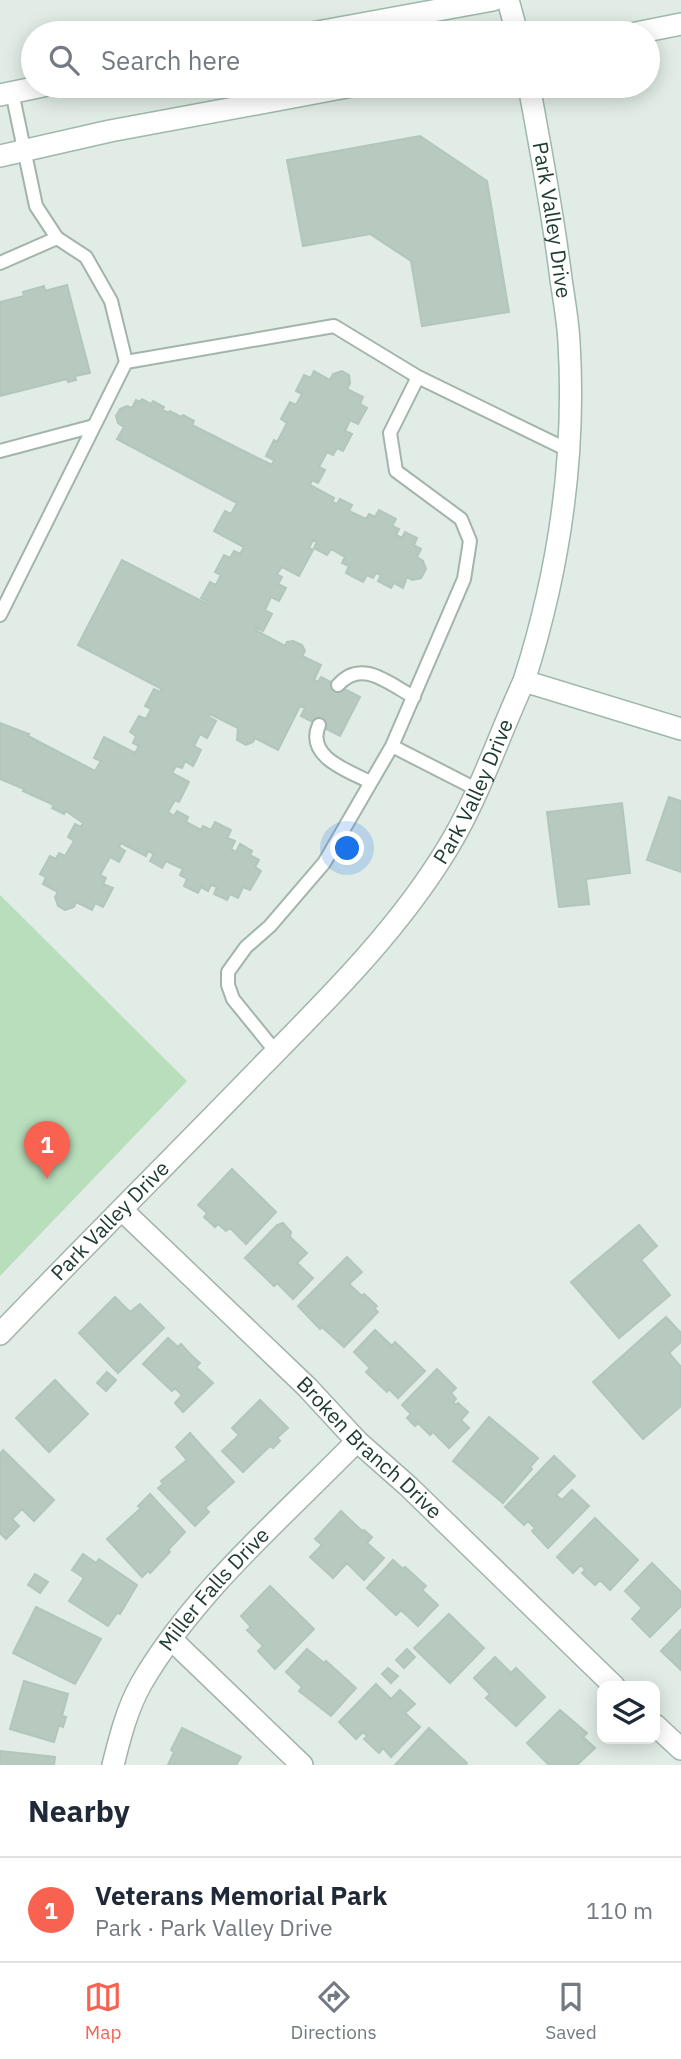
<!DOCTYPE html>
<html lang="en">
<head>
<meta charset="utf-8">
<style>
	body { margin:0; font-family:"IBM Plex Sans",sans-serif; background:#f6f6f7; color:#1f2937 }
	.controls { position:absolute; right:21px; bottom:21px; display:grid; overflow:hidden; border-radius:14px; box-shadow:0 4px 18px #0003 }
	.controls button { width:63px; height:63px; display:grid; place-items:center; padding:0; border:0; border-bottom:2px solid #e0e1e3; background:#fff; color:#1f2937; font:35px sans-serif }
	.you { position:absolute; left:348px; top:849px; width:24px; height:24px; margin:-18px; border:5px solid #fff; border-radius:50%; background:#1a73e8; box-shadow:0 0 0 10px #1a73e833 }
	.badge { display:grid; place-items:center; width:46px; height:46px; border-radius:50%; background:#f96151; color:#fff; font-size:23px; font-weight:700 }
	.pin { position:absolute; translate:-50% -58px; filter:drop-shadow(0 2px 4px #0008) }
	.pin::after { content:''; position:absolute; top:37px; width:24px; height:21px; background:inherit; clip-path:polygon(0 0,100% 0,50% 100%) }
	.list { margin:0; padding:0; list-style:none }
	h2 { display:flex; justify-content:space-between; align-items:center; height:91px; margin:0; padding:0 28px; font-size:30px }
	h2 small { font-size:23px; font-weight:400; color:#747a83 }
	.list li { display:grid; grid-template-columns:46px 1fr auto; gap:21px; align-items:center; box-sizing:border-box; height:105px; padding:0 28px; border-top:2px solid #e0e1e3 }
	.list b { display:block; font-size:26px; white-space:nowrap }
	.list p { margin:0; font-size:23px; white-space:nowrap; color:#747a83 }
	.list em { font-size:23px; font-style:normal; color:#747a83 }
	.icon { flex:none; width:38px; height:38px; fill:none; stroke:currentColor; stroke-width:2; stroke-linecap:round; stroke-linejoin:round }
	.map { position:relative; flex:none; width:681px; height:1765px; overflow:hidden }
	.search { position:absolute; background:#fff; box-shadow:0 4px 18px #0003; left:21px; right:21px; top:21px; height:77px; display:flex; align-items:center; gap:18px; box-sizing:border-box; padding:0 24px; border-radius:38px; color:#747a83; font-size:26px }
	.sheet { height:196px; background:#fff }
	nav { display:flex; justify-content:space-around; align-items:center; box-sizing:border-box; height:98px; border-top:2px solid #e0e1e3; background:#fff; font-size:19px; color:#747a83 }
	nav a { display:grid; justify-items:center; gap:4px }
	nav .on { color:#f96151 }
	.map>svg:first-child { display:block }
	.green { fill:#b8debc }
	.building { fill:#b8cac0; stroke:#b2c6bb; stroke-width:2 }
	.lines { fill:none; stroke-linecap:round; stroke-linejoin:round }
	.lane-casing { stroke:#a3b4ab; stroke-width:16 }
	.street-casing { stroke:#a3b4ab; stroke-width:24 }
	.secondary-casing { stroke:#9eb8ab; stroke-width:24 }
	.lane { stroke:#fff; stroke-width:12 }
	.street { stroke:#fff; stroke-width:21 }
	.secondary { stroke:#fff; stroke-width:21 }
	.labels { text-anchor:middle; stroke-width:5; stroke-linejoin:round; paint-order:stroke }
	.street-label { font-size:21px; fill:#203d31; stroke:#f1f8f3 }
</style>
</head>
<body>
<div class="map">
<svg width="681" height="1765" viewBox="0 0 681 1765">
	<rect width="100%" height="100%" fill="#e0ece5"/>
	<path class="green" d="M0,895L187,1081L0,1276Z"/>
	<path class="building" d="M420,136L487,181L509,312L422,326L411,261L370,234L303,246L287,160Z
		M67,285L90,373L75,376L76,380L68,382L67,379L0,396V302L24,296L23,292L44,286L45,291Z
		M314,371L330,380L333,374L342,371L349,375L350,383L347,389L363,397L360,404L367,408L358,424L350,420L345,431L352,434L343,451L337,448L333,455L327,452L319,467L325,470L318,483L312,480L310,485L334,498L332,502L337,504L340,499L352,505L349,511L366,519L369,514L375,517L379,510L396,519L392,526L399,529L396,535L402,538L405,532L417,538L414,545L421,549L417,557L423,561L426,569L421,578L412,580L407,577L403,588L394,583L391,588L378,581L381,575L376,573L373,578L367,575L363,582L346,573L349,566L342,563L345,557L331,549L327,555L314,548L317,542L313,540L309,548L313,550L299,576L282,567L277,574L282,577L278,584L286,588L279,601L271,597L265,610L272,614L263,631L256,628L255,630L285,646L287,642L293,641L302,645L305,651L302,656L321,665L314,680L318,682L321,677L360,697L340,736L301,716L305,708L300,706L278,750L255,738L253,742L246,745L237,740L238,728L210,714L209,717L216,721L207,738L200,734L194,746L201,750L193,766L185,761L182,768L176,766L172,773L189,782L179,802L175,800L168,812L174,816L177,811L188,817L186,822L201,830L203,826L211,830L215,822L231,830L227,838L235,841L231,849L236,852L240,844L252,851L250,855L259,860L255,867L261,871L250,890L243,887L238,898L230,894L227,900L214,894L217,887L211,885L208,891L201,887L198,893L184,886L187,879L180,875L183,869L166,861L162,868L150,861L154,854L148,851L146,856L121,843L119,847L125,851L119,862L110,857L100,875L106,878L103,884L113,888L103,907L95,903L92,910L76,902L74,907L65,910L58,906L55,897L58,892L43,884L46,877L40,874L50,856L56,859L59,853L65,856L74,841L68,837L75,824L81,827L83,823L66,811L64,814L52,808L54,805L23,791L24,789L0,779V723L29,734L28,736L95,771L101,761L94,758L104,737L135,753L139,746L133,743L136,736L130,732L139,716L146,719L151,709L145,706L154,689L160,692L162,689L78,645L122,560L207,604L208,602L201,598L210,582L216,585L221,575L215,572L224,555L230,558L234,551L240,554L244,547L214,531L225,511L231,514L237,503L117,439L124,427L118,423L116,416L120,409L127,406L132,408L136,400L140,402L142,399L151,404L153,401L164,407L162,410L169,413L170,411L181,417L183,415L194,421L192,425L272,465L274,460L266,456L274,440L277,442L287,423L281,419L290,402L296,405L302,394L296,391L304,375L311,378Z
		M669,797L681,801V872L647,860Z
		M622,803L630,873L586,879L589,904L559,907L547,812Z
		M232,1169L276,1212L246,1244L230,1228L226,1231L218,1224L215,1227L204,1217L207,1213L198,1205Z
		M283,1223L291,1232L290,1237L307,1253L297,1263L313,1278L293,1299L277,1283L274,1286L245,1258L277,1225Z
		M639,1225L657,1246L641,1260L670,1295L619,1338L571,1282Z
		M347,1257L362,1272L349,1284L362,1296L364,1294L377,1306L374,1308L378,1312L344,1347L322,1327L320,1329L298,1306Z
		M115,1297L130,1312L140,1304L164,1328L118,1373L79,1333Z
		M666,1317L681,1333V1342L669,1353L681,1367V1406L643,1439L593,1382Z
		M375,1330L392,1346L395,1342L425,1371L398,1398L389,1389L387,1392L366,1372L370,1368L354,1352Z
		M168,1338L178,1347L181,1344L193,1357L200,1363L196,1367L213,1383L183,1412L175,1403L182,1395L175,1388L172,1391L143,1364Z
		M437,1369L456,1388L451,1393L456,1399L453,1402L456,1405L458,1403L468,1412L461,1420L469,1428L449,1448L433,1432L430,1435L418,1423L415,1426L407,1418L411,1414L402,1405Z
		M107,1372L116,1380L106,1391L97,1383Z
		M55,1380L88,1414L49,1452L16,1418Z
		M260,1400L288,1428L277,1438L280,1441L273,1448L270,1446L243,1472L222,1451L239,1435L232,1428Z
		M489,1417L538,1458L530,1467L532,1469L503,1503L453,1461Z
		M190,1433L234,1482L205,1508L209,1512L195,1526L158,1488L163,1484L161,1481L187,1460L176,1447Z
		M3,1450L54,1500L34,1521L22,1509L12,1519L19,1526L6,1539L0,1533V1454Z
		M554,1456L575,1476L556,1495L562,1500L572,1490L589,1506L548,1548L532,1531L535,1528L528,1521L524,1525L505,1507Z
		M150,1494L185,1532L168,1550L170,1552L150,1573L148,1571L142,1577L107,1539L141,1508L138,1506Z
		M341,1511L362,1531L364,1530L372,1537L367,1543L384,1558L364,1580L347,1563L333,1578L310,1557L322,1545L315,1539Z
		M595,1518L638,1560L610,1590L600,1580L595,1585L582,1573L585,1570L581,1565L573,1573L557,1557Z
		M83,1554L96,1563L99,1559L137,1585L120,1614L117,1613L108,1626L69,1601L84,1578L72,1570Z
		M393,1560L403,1569L405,1567L426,1586L422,1590L438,1605L418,1626L401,1610L396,1615L367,1588Z
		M652,1563L681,1592V1606L650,1637L632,1619L642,1608L625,1591Z
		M35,1574L48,1582L40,1593L28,1585Z
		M270,1586L314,1629L275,1669L258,1651L263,1646L247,1630L251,1627L241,1616Z
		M36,1607L101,1639L75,1684L13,1653Z
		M449,1614L484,1648L450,1683L414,1648Z
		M681,1630V1670L661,1651Z
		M307,1649L324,1663L326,1661L356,1688L331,1716L299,1691L302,1687L286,1672Z
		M407,1649L415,1657L404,1668L396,1660Z
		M495,1657L511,1673L516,1668L545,1697L516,1726L486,1698L490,1694L474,1678Z
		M388,1668L398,1676L391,1683L382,1674Z
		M24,1681L68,1694L62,1716L66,1717L63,1727L59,1725L54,1742L10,1729Z
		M376,1684L391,1699L400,1690L415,1704L405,1713L420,1727L391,1757L383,1748L379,1753L364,1739L367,1736L363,1732L356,1739L339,1722Z
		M560,1710L587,1733L583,1737L595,1748L577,1765H549L527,1743Z
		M182,1728L241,1757L236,1765H168L174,1752L171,1750Z
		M429,1728L467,1763L465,1765H395Z
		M0,1751L55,1757L54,1765H0Z"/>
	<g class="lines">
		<defs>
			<path id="lane" d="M12,92L36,206L57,238L86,257L111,301L126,362L334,326L418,377L390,433L396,471L461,519L470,541L464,579L392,746L478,790
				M0,263L57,238
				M418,377L570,451
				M0,451L94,426
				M0,615L126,362
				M338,685C362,658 389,684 414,697
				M319,725C305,757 349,771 370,782
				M276,1052L233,999L228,985V972L246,947L270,926L324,863L392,746"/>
			<g id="street">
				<path id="s1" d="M122,1210L307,1387L357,1441L408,1486L614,1686"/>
				<path id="s2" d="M0,1334C86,1244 175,1156 262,1066C328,999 398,930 447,849C479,797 498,737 524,681"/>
				<path d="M171,1639L302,1765"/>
				<path d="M655,1725L681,1749"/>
				<path id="s3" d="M113,1765C120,1737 127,1709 141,1684C194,1592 283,1517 357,1441"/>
			</g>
			<g id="secondary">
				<path d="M508,0L517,33"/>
				<path d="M312,33L493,0"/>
				<path d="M636,33L681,24"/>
				<path id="s4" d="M529,86C541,150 553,214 561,279C564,300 568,321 569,342C576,458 559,571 524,681L681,729"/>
				<path d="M0,95L43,86"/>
				<path d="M0,156L110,131L352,86"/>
			</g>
		</defs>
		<use href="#lane" class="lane-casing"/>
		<use href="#street" class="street-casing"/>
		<use href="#secondary" class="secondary-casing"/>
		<use href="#lane" class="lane"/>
		<use href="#street" class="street"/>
		<use href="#secondary" class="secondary"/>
	</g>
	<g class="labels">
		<g class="street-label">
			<text dy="7" stroke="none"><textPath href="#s4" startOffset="136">Park Valley Drive</textPath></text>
			<text dy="7" stroke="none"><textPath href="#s2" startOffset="724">Park Valley Drive</textPath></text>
			<text dy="7" stroke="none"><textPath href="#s2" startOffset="158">Park Valley Drive</textPath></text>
			<text dy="7" stroke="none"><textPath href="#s1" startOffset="343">Broken Branch Drive</textPath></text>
			<text dy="7" stroke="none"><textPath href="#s3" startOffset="206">Miller Falls Drive</textPath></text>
		</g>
	</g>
</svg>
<div class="controls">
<button><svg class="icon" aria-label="layers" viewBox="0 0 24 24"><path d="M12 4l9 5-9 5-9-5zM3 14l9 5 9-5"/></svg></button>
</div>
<div class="you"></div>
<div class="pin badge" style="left:47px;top:1179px">1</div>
<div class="search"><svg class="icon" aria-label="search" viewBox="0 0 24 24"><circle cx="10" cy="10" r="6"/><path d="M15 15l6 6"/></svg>Search here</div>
</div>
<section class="sheet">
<h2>Nearby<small></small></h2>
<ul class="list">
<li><span class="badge">1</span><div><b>Veterans Memorial Park</b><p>Park · Park Valley Drive</p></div><em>110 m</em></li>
</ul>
</section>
<nav>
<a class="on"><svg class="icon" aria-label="map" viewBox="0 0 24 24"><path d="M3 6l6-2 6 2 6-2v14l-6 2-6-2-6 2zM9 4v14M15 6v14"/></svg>Map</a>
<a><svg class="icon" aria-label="directions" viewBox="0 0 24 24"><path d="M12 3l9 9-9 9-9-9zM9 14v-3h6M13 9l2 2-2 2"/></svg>Directions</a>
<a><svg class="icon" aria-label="saved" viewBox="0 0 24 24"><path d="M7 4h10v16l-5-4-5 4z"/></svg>Saved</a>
</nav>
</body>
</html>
